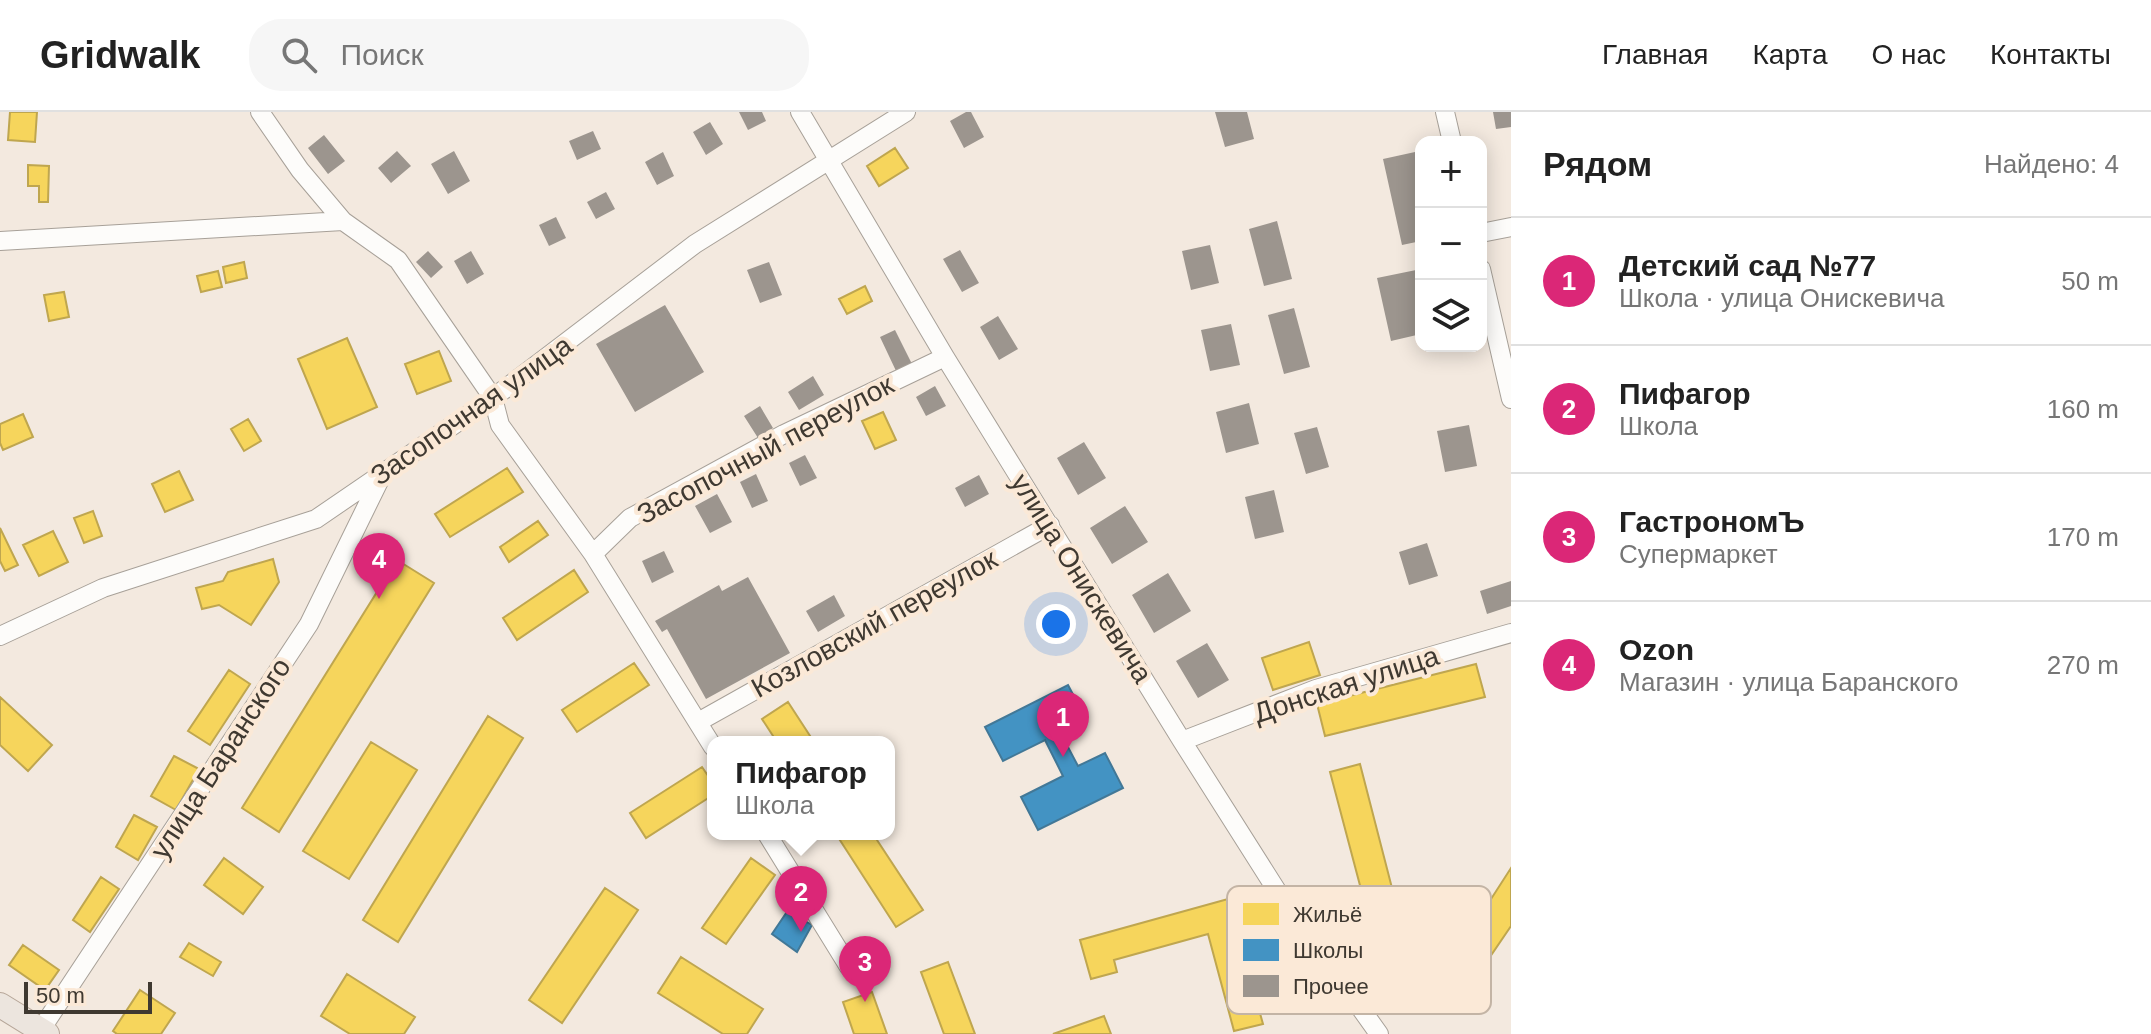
<!DOCTYPE html>
<html lang="ru">
<head>
<meta charset="utf-8">
<style>
	body { margin:0; font-family:Helvetica,sans-serif; background:#f6f6f6; color:#222 }
	.controls { position:absolute; right:24px; top:24px; display:grid; overflow:hidden; border-radius:16px; box-shadow:0 4px 20px #0003 }
	.controls button { width:72px; height:72px; display:grid; place-items:center; padding:0; border:0; border-bottom:2px solid #e0e0e0; background:#fff; color:#222; font:40px sans-serif }
	.scale { position:absolute; left:24px; bottom:20px; width:128px; box-sizing:border-box; padding-left:8px; border:4px solid #3f3931; border-top:0; font-size:22px; line-height:28px; white-space:nowrap; color:#3f3931; -webkit-text-stroke:6px #fbe9d7; paint-order:stroke }
	.you { position:absolute; left:1056px; top:512px; width:28px; height:28px; margin:-20px; border:6px solid #fff; border-radius:50%; background:#1a73e8; box-shadow:0 0 0 12px #1a73e833 }
	.badge { display:grid; place-items:center; width:52px; height:52px; border-radius:50%; background:#db2777; color:#fff; font-size:26px; font-weight:700 }
	.pin { position:absolute; translate:-50% -66px; filter:drop-shadow(0 2px 4px #0008) }
	.pin::after { content:''; position:absolute; top:42px; width:28px; height:24px; background:inherit; clip-path:polygon(0 0,100% 0,50% 100%) }
	.popup { position:absolute; left:707px; top:624px; width:188px; height:104px; box-sizing:border-box; display:grid; place-content:center; border-radius:16px; background:#fff; filter:drop-shadow(0 2px 6px #0005); font-size:26px; white-space:nowrap; color:#767676 }
	.popup b { font-size:30px; color:#222 }
	.popup::after { content:''; position:absolute; left:50%; top:100%; margin-left:-16px; border:16px solid transparent; border-top-color:#fff }
	.list { margin:0; padding:0; list-style:none }
	h2 { display:flex; justify-content:space-between; align-items:center; height:104px; margin:0; padding:0 32px; font-size:34px }
	h2 small { font-size:26px; font-weight:400; color:#767676 }
	.list li { display:grid; grid-template-columns:52px 1fr auto; gap:24px; align-items:center; box-sizing:border-box; height:128px; padding:0 32px; border-top:2px solid #e0e0e0 }
	.list b { display:block; font-size:30px; white-space:nowrap }
	.list p { margin:0; font-size:26px; white-space:nowrap; color:#767676 }
	.list em { font-size:26px; font-style:normal; color:#767676 }
	.icon { flex:none; width:44px; height:44px; fill:none; stroke:currentColor; stroke-width:2; stroke-linecap:round; stroke-linejoin:round }
	.map { position:relative; flex:none; width:1511px; height:922px; overflow:hidden }
	header { display:flex; align-items:center; gap:48px; box-sizing:border-box; height:112px; padding:0 40px; background:#fff; border-bottom:2px solid #e0e0e0 }
	header strong { font-size:38px }
	nav { display:flex; gap:44px; margin-inline-start:auto; font-size:28px }
	.search { width:560px; height:72px; background:#f6f6f6; display:flex; align-items:center; gap:20px; box-sizing:border-box; padding:0 28px; border-radius:32px; color:#767676; font-size:30px }
	main { display:flex }
	aside { flex:1; background:#fff }
	.map>svg:first-child { display:block }
	.homes { fill:#f6d55c; stroke:#bfa64f; stroke-width:2 }
	.schools { fill:#4393c3; stroke:#427897; stroke-width:2 }
	.building { fill:#9c958e }
	.lines { fill:none; stroke-linecap:round; stroke-linejoin:round }
	.minor-casing { stroke:#a7a098; stroke-width:20 }
	.major-casing { stroke:#b6a699; stroke-width:26 }
	.minor { stroke:#fdfcfa; stroke-width:18 }
	.major { stroke:#ece5de; stroke-width:24 }
	.labels { text-anchor:middle; stroke-width:8; stroke-linejoin:round; paint-order:stroke }
	.street-label { font-size:28px; fill:#3f3931; stroke:#fbe9d7 }
	.key { fill:#fbe9d7; stroke:#c3b4a5; stroke-width:2 }
	.key-label { font-size:22px; fill:#3f3931 }
</style>
</head>
<body>
<header>
<strong>Gridwalk</strong>
<div class="search"><svg class="icon" aria-label="search" viewBox="0 0 24 24"><circle cx="10" cy="10" r="6"/><path d="M15 15l6 6"/></svg>Поиск</div>
<nav><a>Главная</a><a>Карта</a><a>О нас</a><a>Контакты</a></nav>
</header>
<main>
<div class="map">
<svg width="1511" height="922" viewBox="0 0 1511 922">
	<rect width="100%" height="100%" fill="#f3e9df"/>
	<path class="homes" d="M10,0H37L35,30L8,28Z
		M895,36L908,56L879,74L867,54Z
		M28,53L49,54L48,90H39V74H28Z
		M244,150L247,166L226,171L223,155Z
		M218,159L222,175L201,180L197,164Z
		M865,174L872,189L847,202L839,187Z
		M64,180L69,205L49,209L44,183Z
		M347,226L377,295L327,317L298,247Z
		M439,239L451,269L417,282L405,252Z
		M883,300L896,328L875,337L862,309Z
		M23,302L33,325L3,338L0,331V312Z
		M248,307L261,329L244,339L231,317Z
		M507,356L523,380L450,425L435,402Z
		M179,359L193,388L165,400L152,372Z
		M93,399L102,424L84,431L74,406Z
		M538,409L548,423L509,450L500,435Z
		M0,416L18,453L5,459L0,449Z
		M53,419L68,450L39,464L23,433Z
		M273,447L279,470L251,513L219,493L202,497L196,476L223,469L228,460Z
		M397,448L434,471L279,720L242,696Z
		M574,458L588,480L517,528L503,506Z
		M1309,530L1320,563L1273,578L1262,546Z
		M634,551L649,573L577,620L562,598Z
		M1476,552L1485,585L1325,624L1317,592Z
		M229,558L250,572L210,633L188,619Z
		M0,585L52,633L28,659L0,633Z
		M788,590L814,630H777L762,607Z
		M488,604L523,626L398,830L363,808Z
		M371,630L417,658L349,767L303,739Z
		M174,644L199,657L176,698L151,684Z
		M1360,652L1400,807L1371,815L1330,660Z
		M702,655L713,671V683L646,726L630,701Z
		M134,703L157,715L138,748L116,735Z
		M836,722H873L923,798L896,815Z
		M224,746L263,775L243,802L204,773Z
		M751,746L775,763L726,832L702,816Z
		M1511,756V814L1479,861L1391,881L1382,851L1464,829Z
		M101,765L119,777L90,820L73,808Z
		M605,776L638,798L562,911L529,888Z
		M1228,787L1263,912L1234,919L1208,822L1114,848L1117,860L1091,867L1080,828Z
		M189,831L221,850L213,864L180,845Z
		M23,833L59,858L45,878L9,853Z
		M681,845L763,897L747,922H723L658,881Z
		M948,850L975,922H944L921,860Z
		M347,862L415,905L404,922H350L321,904Z
		M140,878L175,901L161,922H117L113,919Z
		M872,880L887,922H854L843,890Z
		M1104,904L1111,922H1053Z"/>
	<path class="schools" d="M1068,573L1086,607L1060,620L1078,654L1105,641L1123,676L1038,718L1021,685L1063,664L1045,628L1003,649L985,615Z
		M793,791L796,793L800,791L807,805L803,808L812,813L797,840L772,822Z"/>
	<path class="building" d="M739,0H762L766,9L748,18Z
		M966,0H971L984,25L964,36L950,9Z
		M1215,0H1247L1254,27L1225,35Z
		M1493,0H1511V15L1496,17Z
		M710,10L723,32L706,43L693,20Z
		M593,19L601,37L577,48L569,29Z
		M324,23L345,49L328,62L308,36Z
		M397,39L411,54L391,71L378,56Z
		M454,39L470,69L448,82L431,52Z
		M663,40L674,64L657,73L645,50Z
		M1415,40L1421,66V129L1402,133L1383,47Z
		M606,80L615,97L596,107L587,90Z
		M556,105L566,126L549,134L539,113Z
		M1277,109L1292,167L1264,174L1249,117Z
		M1210,133L1219,171L1191,178L1182,139Z
		M960,138L979,171L962,180L943,147Z
		M428,139L443,155L431,166L416,150Z
		M471,139L484,162L467,172L454,149Z
		M769,150L782,183L760,191L747,158Z
		M1421,157V222L1391,229L1377,166Z
		M665,193L704,260L635,300L596,232Z
		M1294,196L1310,255L1284,262L1268,203Z
		M998,204L1018,237L999,248L980,215Z
		M1231,212L1240,253L1210,259L1201,218Z
		M895,218L913,254L897,261L880,225Z
		M813,264L824,283L799,298L788,280Z
		M935,274L946,294L926,304L916,285Z
		M1249,291L1259,332L1226,341L1216,300Z
		M760,294L773,316L758,326L744,304Z
		M1469,313L1477,354L1445,360L1437,319Z
		M1317,315L1329,355L1306,362L1294,321Z
		M1084,330L1106,366L1078,383L1057,346Z
		M805,343L817,366L800,374L789,351Z
		M756,362L768,389L752,396L740,370Z
		M979,363L989,382L965,395L955,376Z
		M1274,378L1284,420L1255,427L1245,385Z
		M717,382L732,410L710,421L695,394Z
		M1125,394L1148,430L1112,452L1090,416Z
		M1427,431L1438,464L1409,473L1399,440Z
		M664,439L674,460L652,471L642,449Z
		M1168,461L1191,499L1154,521L1132,483Z
		M748,465L790,541L706,587L667,517L662,520L655,509L719,473L722,479Z
		M1511,469V494L1487,502L1480,479Z
		M834,483L845,504L818,520L806,499Z
		M1207,531L1229,568L1198,586L1176,549Z"/>
	<g class="lines">
		<defs>
			<path id="minor" d="M260,0L300,58L343,109L398,148L493,286L500,313L593,442L713,635
				M800,0L945,245L1182,629L1279,782L1379,922
				M1445,0L1452,30
				M1481,121L1511,115
				M0,129L343,109
				M1481,157L1511,287
				M593,442L630,406L784,322L945,245
				M0,524L103,476L316,407L493,286L695,132L906,0
				M698,610L1050,413
				M1182,629L1316,577L1511,521
				M767,722L849,855
				M38,922L309,512L382,363"/>
			<path id="major" d="M0,893L47,922"/>
		</defs>
		<use href="#minor" class="minor-casing"/>
		<use href="#major" class="major-casing"/>
		<use href="#minor" class="minor"/>
		<use href="#major" class="major"/>
	</g>
	<g class="labels">
		<g class="street-label">
			<text transform="translate(471 298) rotate(-35)" y="10">Засопочная улица</text>
			<text transform="translate(765 337) rotate(-28)" y="10">Засопочный переулок</text>
			<text transform="translate(1082 466) rotate(58)" y="10">улица Онискевича</text>
			<text transform="translate(874 511) rotate(-29)" y="10">Козловский переулок</text>
			<text transform="translate(1346 572) rotate(-18)" y="10">Донская улица</text>
			<text transform="translate(220 646) rotate(-57)" y="10">улица Баранского</text>
		</g>
	</g>
	<rect x="1227" y="774" width="264" height="128" rx="12" class="key"/>
	<rect x="1243" y="791" width="36" height="22" fill="#f6d55c"/>
	<rect x="1243" y="827" width="36" height="22" fill="#4393c3"/>
	<rect x="1243" y="863" width="36" height="22" fill="#9c958e"/>
	<g class="key-label">
		<text x="1293" y="810">Жильё</text>
		<text x="1293" y="846">Школы</text>
		<text x="1293" y="882">Прочее</text>
	</g>
</svg>
<div class="controls">
<button>+</button>
<button>−</button>
<button><svg class="icon" aria-label="layers" viewBox="0 0 24 24"><path d="M12 4l9 5-9 5-9-5zM3 14l9 5 9-5"/></svg></button>
</div>
<div class="scale">50 m</div>
<div class="you"></div>
<div class="pin badge" style="left:1063px;top:645px">1</div>
<div class="pin badge" style="left:801px;top:820px">2</div>
<div class="popup"><b>Пифагор</b>Школа</div>
<div class="pin badge" style="left:865px;top:890px">3</div>
<div class="pin badge" style="left:379px;top:487px">4</div>
</div>
<aside>
<h2>Рядом<small>Найдено: 4</small></h2>
<ul class="list">
<li><span class="badge">1</span><div><b>Детский сад №77</b><p>Школа · улица Онискевича</p></div><em>50 m</em></li>
<li><span class="badge">2</span><div><b>Пифагор</b><p>Школа</p></div><em>160 m</em></li>
<li><span class="badge">3</span><div><b>ГастрономЪ</b><p>Супермаркет</p></div><em>170 m</em></li>
<li><span class="badge">4</span><div><b>Ozon</b><p>Магазин · улица Баранского</p></div><em>270 m</em></li>
</ul>
</aside>
</main>
</body>
</html>
